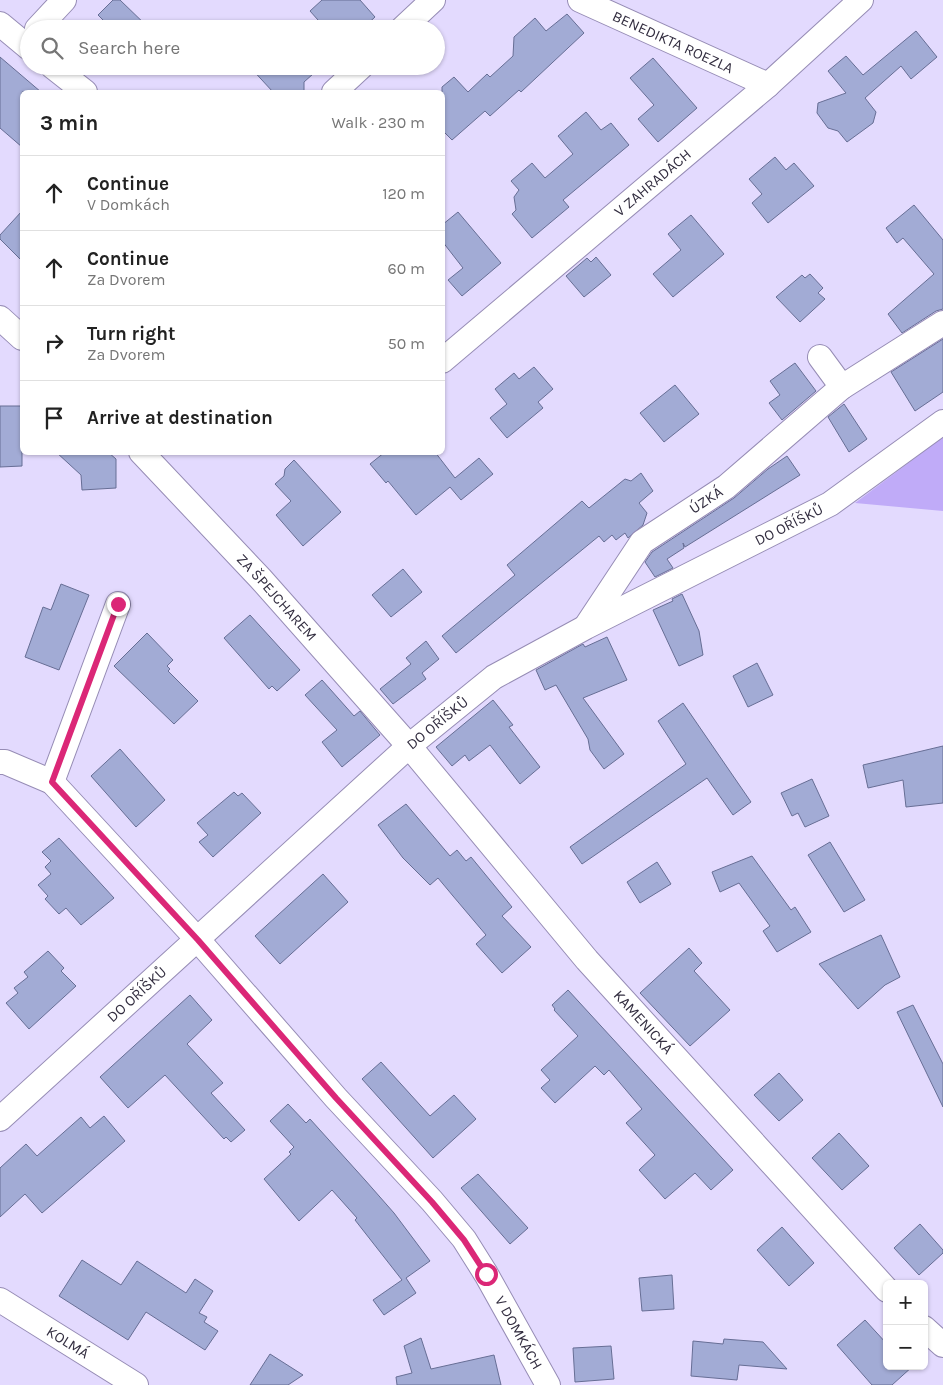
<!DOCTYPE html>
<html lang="en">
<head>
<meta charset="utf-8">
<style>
	body { margin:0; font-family:Karla,sans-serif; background:#f2f2f2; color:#222 }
	.controls { position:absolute; right:15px; bottom:15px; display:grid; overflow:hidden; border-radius:8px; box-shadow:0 1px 4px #0004 }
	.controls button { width:45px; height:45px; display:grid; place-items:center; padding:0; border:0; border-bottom:1px solid #e0e0e0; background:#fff; color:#222; font:25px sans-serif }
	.stop { position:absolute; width:15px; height:15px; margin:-11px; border:4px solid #db2777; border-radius:50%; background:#fff }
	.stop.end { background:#db2777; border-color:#fff; box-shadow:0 1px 5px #0008 }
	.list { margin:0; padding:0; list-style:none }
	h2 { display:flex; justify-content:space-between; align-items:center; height:65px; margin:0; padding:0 20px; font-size:21px }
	h2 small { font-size:16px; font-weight:400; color:#767676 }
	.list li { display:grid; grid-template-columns:32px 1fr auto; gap:15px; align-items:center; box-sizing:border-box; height:75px; padding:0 20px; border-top:1px solid #e0e0e0 }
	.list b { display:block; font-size:19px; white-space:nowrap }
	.list p { margin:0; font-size:16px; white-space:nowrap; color:#767676 }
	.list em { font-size:16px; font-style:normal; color:#767676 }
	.icon { flex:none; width:28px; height:28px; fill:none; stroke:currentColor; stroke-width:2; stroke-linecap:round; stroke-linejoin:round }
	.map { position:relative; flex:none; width:943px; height:1385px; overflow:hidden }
	.search { position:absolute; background:#fff; box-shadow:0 1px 4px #0004; left:20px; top:20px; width:425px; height:55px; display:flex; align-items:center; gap:12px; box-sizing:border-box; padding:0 18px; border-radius:28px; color:#767676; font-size:19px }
	.panel { position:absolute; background:#fff; box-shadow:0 1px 4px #0004; left:20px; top:90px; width:425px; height:365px; border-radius:8px }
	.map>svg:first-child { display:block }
	.green { fill:#c0abf8 }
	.building { fill:#a2abd5; stroke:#676e95 }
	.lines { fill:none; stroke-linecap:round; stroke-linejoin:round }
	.minor-casing { stroke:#968cb5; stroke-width:26 }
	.minor { stroke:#fff; stroke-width:24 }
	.route { stroke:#db2777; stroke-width:6 }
	.labels { text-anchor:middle; stroke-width:4; stroke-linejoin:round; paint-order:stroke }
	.street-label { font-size:15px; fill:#332e40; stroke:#e3dafe }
</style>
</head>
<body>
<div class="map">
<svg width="943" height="1385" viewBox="0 0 943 1385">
	<rect width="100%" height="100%" fill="#e3dafe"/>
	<path class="green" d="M943,437V511L855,503Z"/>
	<path class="building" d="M113,0H120L150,29H112L98,15Z
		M322,0H360L375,17L362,29H326L310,11Z
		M567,14L584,33L521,92L519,90L490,116L485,111L452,140L442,130V87L454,77L468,92L487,74L490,77L513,56L514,37L535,18L546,31Z
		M916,31L937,57L911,79L901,66L865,98L876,112L873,123L847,142L838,131L828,128L817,113L818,103L846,93L828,71L846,56L863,75Z
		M0,57L41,92H22V147L0,128Z
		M653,58L697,108L658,142L638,119L654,105L630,78Z
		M249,66H322L304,82V92H273Z
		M586,112L601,130L611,123L629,145L563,200L569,207L532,238L512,214L516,210L514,197L519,190L511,181L532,163L545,178L573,154L558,136Z
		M775,157L786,170L794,163L814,186L768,223L752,203L762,194L749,179Z
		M914,205L943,240V309L936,311L902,333L888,314L934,274L903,238L897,243L886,228Z
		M22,211V261L0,239V235Z
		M458,212L501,263L462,296L448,280L463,268L442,241V225Z
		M691,215L724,254L673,297L653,274L681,250L668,234Z
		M596,257L611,275L584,297L566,276L587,258L591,262Z
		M810,274L823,288L818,293L825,299L800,322L776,297L802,275L805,278Z
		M943,339V392L915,411L891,372Z
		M795,363L816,391L782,420L769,403L780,395L770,381Z
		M534,367L553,389L538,402L543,408L507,438L490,418L507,404L495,389L514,373L519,379Z
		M675,385L699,414L664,442L640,413Z
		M844,404L867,439L849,452L828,417Z
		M0,406H22V466L0,467Z
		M56,452H108L116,459V488L82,490L81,475Z
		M385,452H435L455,478L479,458L493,474L461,500L450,487L416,515L388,481L386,483L370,464Z
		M787,456L800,475L685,547L683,543L684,548L667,559L673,568L655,577L645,562L652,552L734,498L768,469Z
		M294,460L341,512L303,546L276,515L291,501L275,484L284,476L285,469Z
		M641,473L653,491L639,503L647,513L643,525L628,538L625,533L616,540L612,535L604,542L599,536L456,653L442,636L515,575L507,565L582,501L589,508L625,479L631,481Z
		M403,569L422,592L391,617L372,595Z
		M61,584L89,595L59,670L25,657L43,607L51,610Z
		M682,594L699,631L703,655L679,666L653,610L673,601L672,599Z
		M250,615L300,670L277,691L272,686L269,689L224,638Z
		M147,633L173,660L167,666L170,669L168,671L198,701L174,724L114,666Z
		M607,637L627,680L583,698L624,754L604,769L590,750L588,739L556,685L545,690L536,670L583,644L585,647Z
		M426,641L439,659L422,673L426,679L393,704L380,689L411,664L406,658Z
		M757,663L773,695L748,707L733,676Z
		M322,680L354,716L360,711L380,735L342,767L322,742L337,730L305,695Z
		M493,700L513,725L509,727L540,767L520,784L490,745L469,761L465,755L452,766L436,747Z
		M683,703L751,802L733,815L707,778L582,864L570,847L686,764L658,721Z
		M943,746V803L906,807L903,780L868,788L863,765Z
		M120,749L165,800L136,827L91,776Z
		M812,779L829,816L805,827L798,813L792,816L781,793Z
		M234,792L238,796L242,793L261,813L213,857L199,842L208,835L197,823Z
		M406,804L450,856L457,850L466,861L471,857L512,907L502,916L531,947L502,973L476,944L486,935L453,896L438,878L430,885L403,858L378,825Z
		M59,838L114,898L81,925L66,908L59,914L45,899L48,896L38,885L51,874L45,867L51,861L42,852Z
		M830,842L865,900L844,912L808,855Z
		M752,856L791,910L795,907L811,932L777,952L763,931L770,926L739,883L720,892L712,872Z
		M657,862L671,884L640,903L627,882Z
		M323,874L348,902L280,964L255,936Z
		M881,935L900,977L885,985L858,1009L819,964Z
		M689,948L702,963L694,971L730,1010L690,1046L640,993Z
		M48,951L64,968L61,971L76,986L29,1029L6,1003L18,993L14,988L28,977L24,972Z
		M568,990L733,1170L711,1190L695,1173L665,1199L639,1170L655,1155L626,1123L642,1109L609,1070L604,1075L595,1066L555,1103L541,1088L550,1080L541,1070L578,1036L554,1010L555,1009L552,1005Z
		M190,995L212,1020L187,1044L223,1083L211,1093L245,1130L231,1142L226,1137L224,1139L165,1075L128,1108L100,1077Z
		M913,1005L943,1064V1107L897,1012Z
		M381,1062L430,1116L454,1095L476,1119L433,1158L362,1079Z
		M779,1073L803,1100L779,1121L754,1095Z
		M288,1104L306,1123L310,1119L365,1180L394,1213L430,1261L406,1278L416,1293L384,1315L373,1300L402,1280L355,1220L357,1218L332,1190L299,1221L264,1179L291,1154L289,1152L294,1147L270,1121Z
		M104,1116L125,1141L42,1213L25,1194L0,1217V1168L26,1144L37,1156L81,1117L90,1128Z
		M839,1133L869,1166L842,1190L812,1158Z
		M478,1174L528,1228L510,1244L461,1188Z
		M920,1224L943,1250V1253L919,1275L894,1248Z
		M782,1227L814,1263L789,1286L757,1250Z
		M82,1260L121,1285L137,1261L186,1293L195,1279L213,1291L199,1313L207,1317L204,1322L218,1331L205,1350L146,1312L128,1340L59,1296Z
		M672,1275L674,1309L642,1311L639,1278Z
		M865,1320L887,1344V1366H913L892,1385H872L837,1345Z
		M421,1338L431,1369L494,1355L501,1385H397L396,1377L412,1373L404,1346Z
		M724,1339L763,1342L787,1369L739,1365L737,1380L691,1376L693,1341L723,1344Z
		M611,1346L614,1379L575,1382L573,1348Z
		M270,1354L303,1375L288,1385H250Z"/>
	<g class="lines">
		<defs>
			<g id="minor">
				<path id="s1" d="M580,0L768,85"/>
				<path d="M0,24L29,48"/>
				<path d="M37,29L64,0"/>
				<path d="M402,29L433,0"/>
				<path d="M52,66L85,92"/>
				<path d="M334,92L362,66"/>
				<path d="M0,318L22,338"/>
				<path d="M820,357L842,387"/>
				<path id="s2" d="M442,361L768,85L861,0"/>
				<path id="s3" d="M141,452L260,578L409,746L587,960L887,1290"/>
				<path id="s4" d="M587,625L642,542L726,487L842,387L943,323"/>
				<path id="s5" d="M0,762H5L52,782L198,940L336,1098L432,1201L464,1239L486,1274L548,1385"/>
				<path d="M52,782L118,604"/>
				<path id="s6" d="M0,1119L409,746L494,677L586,627L830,504L943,422"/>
				<path id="s7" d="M0,1300L136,1385"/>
				<path d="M924,1328L943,1345"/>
			</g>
		</defs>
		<use href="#minor" class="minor-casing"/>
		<use href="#minor" class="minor"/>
	</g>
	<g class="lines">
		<path class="route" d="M118,604L52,782L198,940L336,1098L432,1202L464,1240L486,1274"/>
	</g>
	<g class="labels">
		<g class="street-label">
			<text dy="5" stroke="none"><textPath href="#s1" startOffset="102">BENEDIKTA ROEZLA</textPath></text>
			<text dy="5" stroke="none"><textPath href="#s2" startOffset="276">V ZAHRADÁCH</textPath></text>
			<text dy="5" stroke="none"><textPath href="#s4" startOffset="176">ÚZKÁ</textPath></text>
			<text dy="5" stroke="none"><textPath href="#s6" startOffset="995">DO OŘÍŠKŮ</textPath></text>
			<text dy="5" stroke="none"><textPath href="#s3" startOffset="199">ZA ŠPEJCHAREM</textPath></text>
			<text dy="5" stroke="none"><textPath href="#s6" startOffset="590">DO OŘÍŠKŮ</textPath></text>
			<text dy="5" stroke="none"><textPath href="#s6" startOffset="185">DO OŘÍŠKŮ</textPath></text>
			<text dy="5" stroke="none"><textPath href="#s3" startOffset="760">KAMENICKÁ</textPath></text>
			<text dy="5" stroke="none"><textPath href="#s5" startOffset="780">V DOMKÁCH</textPath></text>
			<text dy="5" stroke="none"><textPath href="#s7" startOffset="80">KOLMÁ</textPath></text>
		</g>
	</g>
</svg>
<div class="controls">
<button>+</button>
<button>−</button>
</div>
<div class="stop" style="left:486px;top:1274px"></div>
<div class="stop end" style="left:118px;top:604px"></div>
<div class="search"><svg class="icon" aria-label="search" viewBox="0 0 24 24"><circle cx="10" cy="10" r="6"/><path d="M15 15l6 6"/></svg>Search here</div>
<section class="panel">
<h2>3 min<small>Walk · 230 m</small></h2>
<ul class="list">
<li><svg class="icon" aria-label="ahead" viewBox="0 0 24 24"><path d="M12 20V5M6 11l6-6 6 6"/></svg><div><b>Continue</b><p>V Domkách</p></div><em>120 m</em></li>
<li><svg class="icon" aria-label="ahead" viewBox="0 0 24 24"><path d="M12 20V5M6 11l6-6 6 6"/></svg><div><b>Continue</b><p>Za Dvorem</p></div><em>60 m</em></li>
<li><svg class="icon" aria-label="right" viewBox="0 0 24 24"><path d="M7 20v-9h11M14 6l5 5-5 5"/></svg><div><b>Turn right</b><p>Za Dvorem</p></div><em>50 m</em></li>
<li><svg class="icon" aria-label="arrive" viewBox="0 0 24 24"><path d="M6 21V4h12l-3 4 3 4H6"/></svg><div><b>Arrive at destination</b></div></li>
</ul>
</section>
</div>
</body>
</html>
